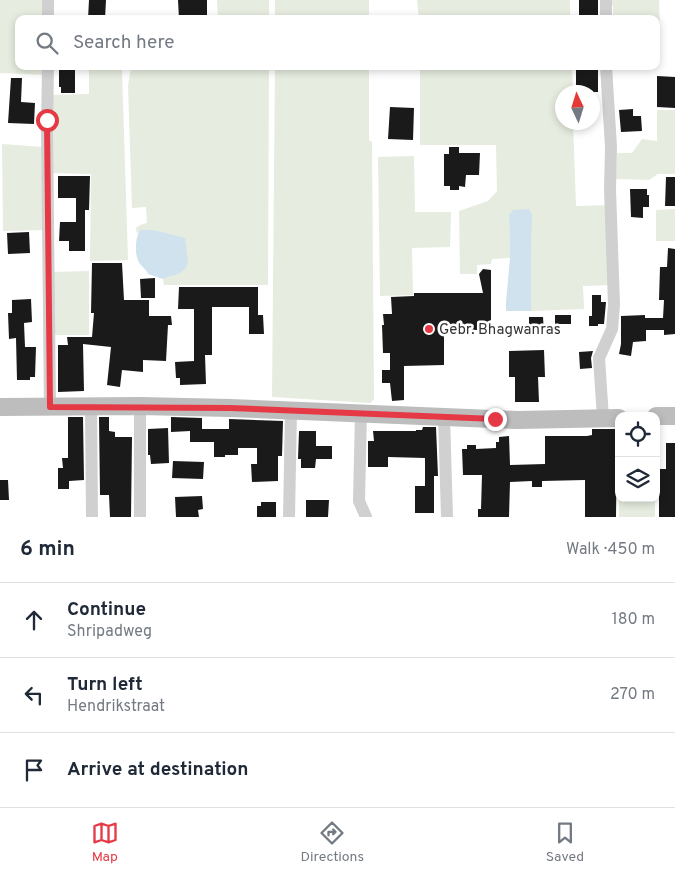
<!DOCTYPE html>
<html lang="en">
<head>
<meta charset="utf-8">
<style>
	body { margin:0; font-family:Overpass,sans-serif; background:#f6f6f7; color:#1f2937 }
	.controls { position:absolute; right:15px; bottom:15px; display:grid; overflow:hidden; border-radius:10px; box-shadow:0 2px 8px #0003 }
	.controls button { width:45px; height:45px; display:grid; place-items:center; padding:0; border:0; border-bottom:1px solid #e0e1e3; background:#fff; color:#1f2937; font:25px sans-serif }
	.compass { position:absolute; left:555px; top:85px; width:45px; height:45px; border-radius:50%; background:#fff; box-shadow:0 2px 8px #0003; rotate:356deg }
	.stop { position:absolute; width:15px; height:15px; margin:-11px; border:4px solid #e63946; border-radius:50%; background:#fff }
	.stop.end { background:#e63946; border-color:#fff; box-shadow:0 1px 5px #0008 }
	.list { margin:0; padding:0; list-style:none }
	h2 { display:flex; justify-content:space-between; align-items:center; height:65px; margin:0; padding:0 20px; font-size:21px }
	h2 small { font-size:16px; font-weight:400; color:#747a83 }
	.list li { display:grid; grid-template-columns:32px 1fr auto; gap:15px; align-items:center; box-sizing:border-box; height:75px; padding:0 20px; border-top:1px solid #e0e1e3 }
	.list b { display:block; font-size:19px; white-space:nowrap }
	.list p { margin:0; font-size:16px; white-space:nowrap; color:#747a83 }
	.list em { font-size:16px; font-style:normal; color:#747a83 }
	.icon { flex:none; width:28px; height:28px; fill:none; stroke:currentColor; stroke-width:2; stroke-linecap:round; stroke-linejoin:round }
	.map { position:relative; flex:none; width:675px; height:517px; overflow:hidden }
	.search { position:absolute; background:#fff; box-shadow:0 2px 8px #0003; left:15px; right:15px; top:15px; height:55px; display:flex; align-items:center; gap:12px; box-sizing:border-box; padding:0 18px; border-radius:10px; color:#747a83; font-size:19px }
	.sheet { height:290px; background:#fff }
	nav { display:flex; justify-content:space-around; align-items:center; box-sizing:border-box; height:70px; border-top:1px solid #e0e1e3; background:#fff; font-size:14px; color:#747a83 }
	nav a { display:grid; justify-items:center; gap:2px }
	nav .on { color:#e63946 }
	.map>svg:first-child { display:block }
	.green { fill:#e6ecdf }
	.water { fill:#cfe2ee }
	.building { fill:#1a1a1a }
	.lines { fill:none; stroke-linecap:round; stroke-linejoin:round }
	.street { stroke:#d0d0d0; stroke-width:12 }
	.secondary { stroke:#bdbdbd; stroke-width:18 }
	.route { stroke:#e63946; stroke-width:6 }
	.poi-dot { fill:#e63946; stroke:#fff; stroke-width:2 }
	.labels { text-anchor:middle; stroke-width:5; stroke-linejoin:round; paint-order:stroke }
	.poi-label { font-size:15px; fill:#333; stroke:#fff; text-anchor:start }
</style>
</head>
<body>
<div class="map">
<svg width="675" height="517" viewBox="0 0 675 517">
	<rect width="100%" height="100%" fill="#fff"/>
	<path class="green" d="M0,0H45V19H19V66H45V75L0,73Z
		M217,0H269V19H218Z
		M275,0H369V19H275Z
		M417,0H570V19H419Z
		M611,0H659L660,34L656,40V19H613V7Z
		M89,66H123L122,70L128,260L90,261L91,174L50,173V95L89,94Z
		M133,66H269L268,285H164L163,279L172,276L161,232L154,230H140L137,234L136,228L140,225L147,223L146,207L132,208L128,86L130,73Z
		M275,66H369V140L372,142L374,399L370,403L272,397Z
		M420,66H572L573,92H562V122L573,123L576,206L611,205L617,285L583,286L584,309L531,311L532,214L529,209L509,215L510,258L492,259L491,264L477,265V274H460L459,211L488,201L497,191L496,145H420Z
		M657,110H675V174H658L649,180L616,179L617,153H632L642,139L657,141Z
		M2,144L44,147L45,230L3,231Z
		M414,156L415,212H451L450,247L412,248L413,295L380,296L378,157Z
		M675,209V241H656V210Z
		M89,271V335H52L51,272Z
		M619,498H655V517H619Z"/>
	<path class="water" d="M529,209L532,214L531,311H506V302L510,258L509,215L513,210Z
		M140,230H154L185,238L188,262L186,268L180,273L163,279L148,274C146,269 143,268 140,264C134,256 135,238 140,230Z"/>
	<path class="building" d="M89,0H106L105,19H88Z
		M178,0H207V19H179Z
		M579,0H598V19H579Z
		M59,66H75V93H61V87H59Z
		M576,66H598V92H576Z
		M657,76L675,77V108L657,107Z
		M11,78H22L21,102L35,103L34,124L8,123Z
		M390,107L414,108L413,140L388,139Z
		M633,109V116H641L642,131L621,132L619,110Z
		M449,147H459V153H480L479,175H466L465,187L459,186V190H450V186H444V154H449Z
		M58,176H90L89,210H85V251H69V241H59L60,222H76V198H58Z
		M666,177H675V206H665Z
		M630,189H647V195H649V207H643V218L631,217Z
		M29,232L30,253L8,254L7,233Z
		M668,248L675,249V334L664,335V330H646V341L633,342L631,356L619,354L621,344V316L645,315V318H663L664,300H659L660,267H667Z
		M92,263H122L124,300H149V316H171L172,325H168L166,361L143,360V372L122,370L120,387L107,385L111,347L83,344L84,391L58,392V345H68L67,337H92L94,313H91Z
		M483,269L491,270V330H444V365L404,366V400L392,401L390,383H382V370H390V353H383L382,325H384L383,314H392L391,297L414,296V293H483L479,274Z
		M155,278V298H141L140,279Z
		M179,287H258V315H263L264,334H249V307H212V355H205L206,384L180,385V378H176L175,362L194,361V309H178Z
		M592,295H601V302H606L604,324H598V326H589V316H592Z
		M31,299L32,322L24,323L25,347H36L35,377H30V380H17L16,338L9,339L8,313H12V300Z
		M555,315H571V324H555Z
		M529,317H543L544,333H529Z
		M544,350L545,377H538L539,402H515V377H509V351Z
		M593,351L591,358L592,368L580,369L579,352Z
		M68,417H83L84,480L69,481V489H58V468H63L62,458H68Z
		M99,417H109V431L115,432V437H132L131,517H110L109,495H100Z
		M171,417L202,418V429H229V419L283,421L282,456H278V481L252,482L251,464H257V448H238V455H225V457H214V442H190V431L171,432Z
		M423,427H436L438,476H434V513H415V486H425V458L388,457V467H368V441H374L373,431H416V430H422Z
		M168,428L169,463L151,464L150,455H148V429Z
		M592,429H617L616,517H585V480L542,481V487H532V481L510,482L509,517H478V509H481L482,475H463L462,449H467V445H476V449L496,448V442H499V437L509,436L510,465L545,464V436H587L592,435Z
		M299,431H316V446H332V459H316L315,468H301V459H298Z
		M666,443H675V517H659V469H666Z
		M173,461L204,462L203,479L172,478Z
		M0,480H8L9,500H0Z
		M202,496L203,509L198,510L199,517H176L175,497Z
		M306,500H329L328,517H306Z
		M261,502H276V517H257V506H261Z"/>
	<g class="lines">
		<path class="street" d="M48,19V0
			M606,19V0
			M48,66L47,129L50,407
			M91,406L92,517
			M140,406V517
			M361,413L359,501L366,517
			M444,416L447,517
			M603,418L599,358L612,329L614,305L610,189L611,147L606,66
			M289,517L291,410"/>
		<path class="secondary" d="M0,407L140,406L230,408L517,420L619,418
			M656,416H675"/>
	</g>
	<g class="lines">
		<path class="route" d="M47,120L50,407L230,408L495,419"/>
	</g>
	<circle class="poi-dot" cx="429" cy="329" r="5"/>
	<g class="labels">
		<g class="poi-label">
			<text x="439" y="334">Gebr. Bhagwanras</text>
		</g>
	</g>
</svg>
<div class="controls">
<button><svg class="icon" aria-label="locate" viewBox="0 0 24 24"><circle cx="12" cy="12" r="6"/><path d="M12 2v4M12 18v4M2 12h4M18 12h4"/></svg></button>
<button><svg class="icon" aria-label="layers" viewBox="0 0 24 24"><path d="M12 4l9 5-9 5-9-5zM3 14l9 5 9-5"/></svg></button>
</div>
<svg class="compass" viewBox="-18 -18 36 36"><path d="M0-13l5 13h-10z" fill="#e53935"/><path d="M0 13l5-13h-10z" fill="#747a83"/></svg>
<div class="stop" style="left:47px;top:120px"></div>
<div class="stop end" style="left:495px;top:419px"></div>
<div class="search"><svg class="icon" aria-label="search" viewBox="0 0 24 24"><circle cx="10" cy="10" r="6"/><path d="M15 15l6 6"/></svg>Search here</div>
</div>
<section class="sheet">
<h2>6 min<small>Walk · 450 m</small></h2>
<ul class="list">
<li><svg class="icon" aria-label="ahead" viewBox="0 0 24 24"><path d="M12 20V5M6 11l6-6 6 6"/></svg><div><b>Continue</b><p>Shripadweg</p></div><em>180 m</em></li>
<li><svg class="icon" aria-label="left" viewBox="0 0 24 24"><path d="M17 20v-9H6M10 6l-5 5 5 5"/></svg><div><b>Turn left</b><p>Hendrikstraat</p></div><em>270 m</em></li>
<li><svg class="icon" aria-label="arrive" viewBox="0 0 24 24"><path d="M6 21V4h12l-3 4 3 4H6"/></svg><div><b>Arrive at destination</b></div></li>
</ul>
</section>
<nav>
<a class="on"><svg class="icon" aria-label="map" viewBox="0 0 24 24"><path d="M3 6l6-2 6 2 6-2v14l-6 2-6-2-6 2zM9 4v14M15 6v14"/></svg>Map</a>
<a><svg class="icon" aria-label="directions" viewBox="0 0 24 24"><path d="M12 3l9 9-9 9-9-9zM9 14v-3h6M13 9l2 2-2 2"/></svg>Directions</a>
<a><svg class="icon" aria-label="saved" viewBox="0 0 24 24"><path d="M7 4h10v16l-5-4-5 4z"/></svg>Saved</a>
</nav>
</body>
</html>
